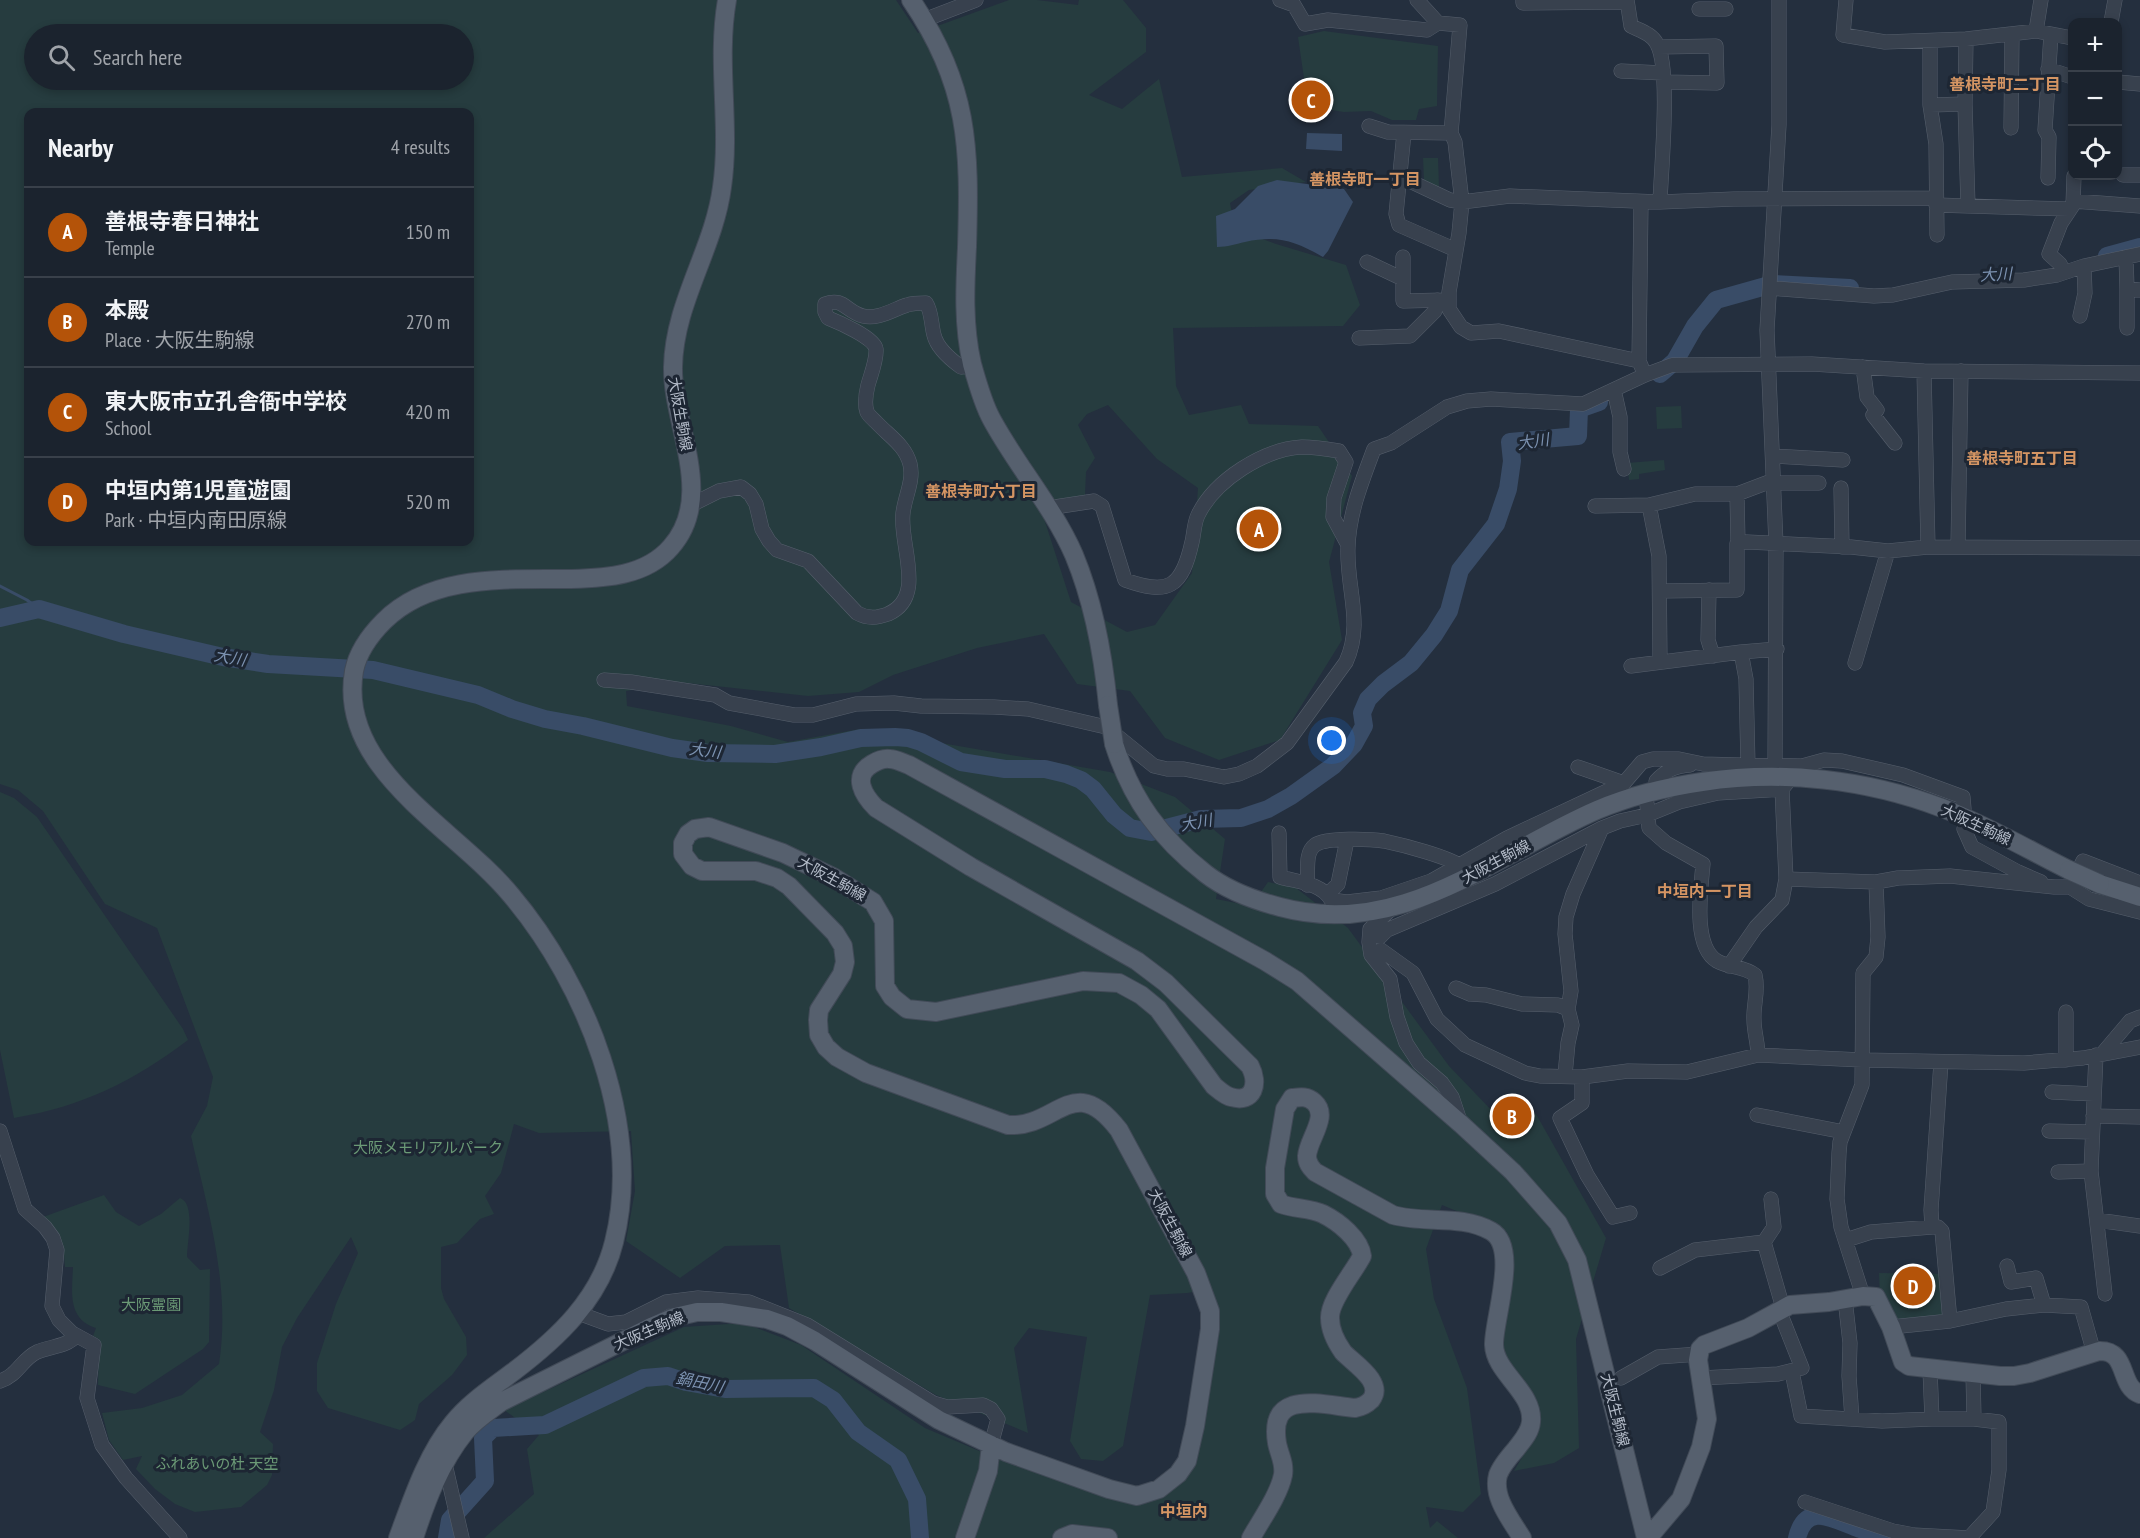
<!DOCTYPE html>
<html lang="en">
<head>
<meta charset="utf-8">
<style>
	body { margin:0; font-family:"PT Sans Narrow","Noto Sans JP",sans-serif; background:#282f3a; color:#f1f3f6 }
	.controls { position:absolute; right:18px; top:18px; display:grid; overflow:hidden; border-radius:12px; box-shadow:0 3px 9px #0003 }
	.controls button { width:54px; height:54px; display:grid; place-items:center; padding:0; border:0; border-bottom:2px solid #39404a; background:#1b232e; color:#f1f3f6; font:30px sans-serif }
	.you { position:absolute; left:1332px; top:741px; width:21px; height:21px; margin:-15px; border:4px solid #fff; border-radius:50%; background:#1a73e8; box-shadow:0 0 0 9px #1a73e833 }
	.badge { display:grid; place-items:center; width:39px; height:39px; border-radius:50%; background:#b45309; color:#fff; font-size:20px; font-weight:700 }
	.pin { position:absolute; translate:-50% -50%; border:3px solid #fff; box-shadow:0 2px 6px #0006 }
	.list { margin:0; padding:0; list-style:none }
	h2 { display:flex; justify-content:space-between; align-items:center; height:78px; margin:0; padding:0 24px; font-size:26px }
	h2 small { font-size:20px; font-weight:400; color:#a0a4aa }
	.list li { display:grid; grid-template-columns:39px 1fr auto; gap:18px; align-items:center; box-sizing:border-box; height:90px; padding:0 24px; border-top:2px solid #39404a }
	.list b { display:block; font-size:22px; white-space:nowrap }
	.list p { margin:0; font-size:20px; white-space:nowrap; color:#a0a4aa }
	.list em { font-size:20px; font-style:normal; color:#a0a4aa }
	.icon { flex:none; width:33px; height:33px; fill:none; stroke:currentColor; stroke-width:2; stroke-linecap:round; stroke-linejoin:round }
	.map { position:relative; flex:none; width:2140px; height:1538px; overflow:hidden }
	.search { position:absolute; background:#1b232e; box-shadow:0 3px 9px #0003; left:24px; top:24px; width:450px; height:66px; display:flex; align-items:center; gap:15px; box-sizing:border-box; padding:0 21px; border-radius:33px; color:#a0a4aa; font-size:22px }
	.panel { position:absolute; background:#1b232e; box-shadow:0 3px 9px #0003; left:24px; top:108px; width:450px; height:438px; border-radius:12px }
	.map>svg:first-child { display:block }
	.green { fill:#263c3f; fill-rule:evenodd }
	.water { fill:#394c67 }
	.lines { fill:none; stroke-linecap:round; stroke-linejoin:round }
	.stream { stroke:#394c67; stroke-width:3 }
	.river { stroke:#394c67; stroke-width:18 }
	.minor-casing { stroke:#565f6c; stroke-width:15 }
	.major-casing { stroke:#414a57; stroke-width:20 }
	.minor { stroke:#38414e; stroke-width:14 }
	.major { stroke:#56606e; stroke-width:18 }
	.major-bridge-casing { stroke:#414a57; stroke-width:20; stroke-linecap:butt }
	.major-bridge { stroke:#56606e; stroke-width:18 }
	.labels { text-anchor:middle; stroke-width:6; stroke-linejoin:round; paint-order:stroke }
	.street-label { font-size:15px; fill:#b4bcc9; stroke:#1d2633 }
	.park-label { font-size:15px; fill:#6b9a76; stroke:#1d2633 }
	.neighbourhood-label { font-size:16px; font-weight:bold; fill:#d59563; stroke:#1d2633 }
	.water-label { font-size:16px; font-style:italic; fill:#7c92b1; stroke:#1d2633 }
</style>
</head>
<body>
<div class="map">
<svg width="2140" height="1538" viewBox="0 0 2140 1538">
	<rect width="100%" height="100%" fill="#242f3e"/>
	<path class="green" d="M0,0H896L918,33L1009,0H1037L1078,5L1079,0H1123L1146,28V52L1089,95L1122,109L1159,79L1182,177L1282,168L1306,182L1249,190L1230,203L1235,229L1276,244L1346,265L1360,305L1343,326L1173,328L1176,386L1189,415L1241,405L1249,424L1318,426L1352,476L1329,562L1342,640L1280,740L1219,760L1165,738L1130,691L1077,684L1044,634L977,648L893,675L859,692L808,696L678,682L626,691L627,706L731,726L788,742L860,729L1110,772L1175,797L1225,839L1216,899L1251,906L1268,882L1296,888L1348,928L1449,1066L1498,1117L1536,1114L1606,1238L1576,1339L1579,1448L1554,1463L1514,1471L1537,1432L1500,1350L1510,1254L1507,1232L1442,1205L1426,1249L1434,1299L1467,1388L1481,1494L1463,1512L1426,1507L1430,1528L1437,1521L1458,1538H484L534,1494L527,1449L539,1435L504,1410L684,1327L744,1323L801,1345L925,1428L996,1458L1107,1495L1137,1501L1186,1471L1211,1289L1187,1293L1150,1295L1123,1446L1103,1461L1081,1459L1070,1441L1087,1337L1029,1328L1014,1348L1028,1433L936,1395L789,1308L780,1245L725,1246L680,1278L626,1241L635,1191L631,1131L539,1133L514,1124L501,1173L485,1196L494,1214L480,1219L457,1243L441,1247V1288L444,1299L466,1337L467,1355L452,1375L419,1404L415,1420L400,1430L328,1408L317,1391V1363L336,1304L358,1253L351,1237L297,1318L282,1347L274,1390L260,1432L273,1444L272,1475L267,1485L241,1507L195,1512L175,1504L155,1489L136,1469L142,1456L123,1460L109,1440L102,1413L142,1408L182,1395L219,1364C231,1287 208,1211 191,1136L207,1106L213,1077L157,928L105,904L43,811L18,790L0,784ZM34,34H464V80H34ZM28,112H470V542H28ZM1108,405L1157,459L1198,488L1192,573L1155,625L1127,632L1071,602L1040,506L1085,495L1086,472L1095,458L1078,425L1087,414Z
		M1324,31L1438,46L1437,106L1419,109L1416,120H1392L1371,111L1344,112L1308,106L1298,37Z
		M1423,158H1438L1439,187L1424,182Z
		M1681,406L1682,428L1657,429L1656,407Z
		M1664,460L1665,470L1639,474V479L1629,480L1627,463Z
		M0,792L14,798L37,817L183,1029L188,1040C132,1082 84,1106 14,1118L0,1050Z
		M104,1195L116,1212L139,1226L161,1214L180,1198C196,1204 187,1242 187,1257L200,1270L210,1269L209,1342L203,1349L135,1394L98,1385L99,1339L93,1336L96,1328C67,1319 72,1291 73,1267H65C64,1245 60,1232 43,1217Z
		M1879,1273L1947,1274L1944,1315L1941,1318L1891,1319L1880,1299Z"/>
	<path class="water" d="M1307,133L1342,134V151L1306,149Z
		M1277,180L1344,189L1353,202L1328,251L1323,257C1294,241 1278,235 1245,242C1235,244 1228,247 1217,247L1216,216L1235,209L1258,186Z"/>
	<g class="lines">
		<path class="stream" d="M0,586L27,600L39,609"/>
		<path class="river" d="M2107,256L2140,247
			M1660,374L1675,361L1695,326L1716,300L1773,284L1850,288
			M0,618L39,609L124,634L223,657L268,664L373,670L478,695L512,709L545,719L583,726L672,748L708,753L775,754L821,747L861,738L895,737L908,738L921,742L961,762L1005,769H1045L1066,774L1081,780L1093,789L1114,815L1130,828L1151,832L1201,819L1241,818L1268,809L1291,796L1333,766L1354,744L1364,726L1362,713L1368,699L1383,684L1411,663L1434,635L1449,611L1460,570L1496,524L1508,489L1512,461L1510,442L1578,436L1579,409L1599,402
			M447,1538L450,1520L485,1481L483,1438L493,1428L545,1425L644,1378L668,1376L686,1382L725,1389L814,1388L833,1400L858,1432L898,1460L917,1499L920,1538
			M1797,1538C1806,1500 1835,1520 1860,1529C1870,1532 1882,1535 1893,1538"/>
		<defs>
			<path id="minor" d="M1280,0L1294,5L1305,24L1328,20L1427,30L1438,23L1460,25L1451,133L1388,132L1369,126
				M1417,0L1438,23
				M1523,0V3L1627,2
				M1627,0L1631,26C1641,31 1652,34 1657,44C1671,69 1661,170 1660,202
				M1846,0L1843,35L1885,42L1966,39L2036,31L2072,38
				M1699,9H1726
				M924,20L976,0
				M2111,22L2115,0
				M2036,31L2041,0
				M1966,39L1965,104L1968,206
				M1930,41V105L1936,144L1937,235
				M1659,47L1716,46L1717,83L1664,82
				M2048,69L2072,77
				M1621,71L1663,73
				M2118,82L2140,84
				M1930,105L1965,104
				M2011,128L2012,34
				M1404,133L1396,214L1399,225L1456,250
				M1451,133L1455,142L1462,202L1510,196L1660,202L1734,199L1936,198
				M2123,175H2140
				M1399,176L1450,200L1462,202L1459,233L1449,292V309L1461,327L1471,333L1499,331L1639,361L1645,375
				M2048,178L2049,137L2045,130L2051,34
				M2073,201L2140,206
				M1936,205L2069,209
				M1403,257V301L1444,300
				M2126,257L2127,289L2140,290
				M1367,262L1403,279
				M2064,272L2060,264L2049,254L2061,223L2073,205L2074,176
				M1770,288L1874,296L1893,295L1952,282L2024,280L2057,275L2084,266L2140,254
				M2080,316L2085,293L2084,266
				M2127,328V289
				M1359,338L1410,336L1435,311L1437,300
				M1639,361L1641,202
				M1863,367L1867,397L1877,410L1873,415L1895,443
				M1924,371L1928,547
				M1614,390L1620,417V452L1624,469
				M1773,456L1843,460
				M1774,483H1819
				M1841,488L1842,547
				M1737,494L1738,543
				M691,505L719,491L741,487L750,494L756,504L762,529L769,541L777,550L808,561L857,613C868,619 877,618 888,614C927,597 899,545 903,513C905,496 914,481 910,464C905,445 889,436 876,422C873,419 869,416 867,412C864,403 866,393 868,385C871,374 877,360 876,349C875,338 838,322 828,318L825,312V304C844,297 846,312 863,316C878,320 894,309 907,305C913,303 920,303 926,303C932,312 931,324 934,335C937,348 950,359 961,367L973,366
				M1649,505L1659,556L1660,662
				M1595,506L1649,505L1695,494H1737L1774,480
				M1048,508L1094,501L1102,506L1125,580C1169,596 1182,587 1192,542C1194,534 1194,523 1198,515C1215,480 1264,449 1302,447C1314,447 1327,449 1339,451L1346,462L1334,498L1333,517L1348,545
				M1958,547L1961,371
				M1709,590L1708,640L1713,656
				M1660,591L1737,590V543L1747,542L1851,547L1888,551L1928,547L2140,548
				M1741,652L1777,649
				M1855,663L1888,551
				M1631,666L1741,652L1746,679L1748,765
				M604,680L631,682L715,695L729,703L794,715H813L856,704L894,703L921,706L994,707L1028,709L1106,727L1154,766L1167,769H1184L1224,777L1239,774L1257,766L1287,743L1346,662C1364,623 1346,588 1348,547C1349,513 1362,481 1374,449L1391,443L1447,407L1467,401L1491,399L1583,404L1645,375L1672,365L1812,364L1924,371L2140,373
				M1775,765L1776,544L1767,330L1779,125V0
				M1578,767L1624,783
				M1656,781C1666,770 1676,766 1690,765
				M1647,804L1649,828L1666,843L1703,864C1701,888 1692,946 1717,961C1729,968 1744,966 1755,975C1759,991 1753,1005 1754,1020C1754,1032 1758,1043 1758,1055
				M1964,829L1972,847L2018,872L2041,882
				M1279,833L1280,877C1297,882 1322,883 1331,900L1347,902L1381,898L1431,881L1507,838L1624,783L1642,762L1653,759H1679L1703,764L1740,765L1802,766L1824,760L1842,761L1903,775L1963,797L1964,809
				M1786,879L1876,882L1898,878L1950,876L2054,887H2070L2089,899L2140,912
				M2074,880L2083,861L2140,883
				M1307,885C1309,873 1304,853 1315,845C1326,837 1371,839 1384,841C1403,845 1450,857 1464,868
				M1328,894L1338,884L1347,840
				M1391,909L1370,929L1369,942L1371,955L1390,979L1397,1017L1406,1043L1419,1063L1442,1083L1452,1097L1461,1124
				M1380,937L1387,930L1495,884L1602,828
				M1381,950L1413,973L1437,1019L1465,1045L1525,1073L1540,1076L1582,1077L1628,1071L1687,1072L1758,1055L1862,1060L2024,1063L2083,1058L2140,1047
				M1729,966L1756,927L1782,900L1786,879L1782,789L1787,783
				M1456,988L1470,994L1486,995L1522,1004L1558,1005L1568,1009L1572,1025L1568,1043L1565,1075
				M1568,1009L1571,991L1565,934L1566,917L1573,894L1602,828L1620,821L1647,815L1679,802L1718,793L1782,789
				M2066,1012V1060
				M2102,1054L2130,1021L2140,1017
				M2096,1055L2091,1171L2105,1294
				M1941,1062L1931,1210L1932,1227H1938L1942,1231L1950,1321
				M1582,1077V1103L1560,1118L1587,1175L1613,1217L1630,1213
				M2052,1092L2094,1094
				M1757,1115L1844,1132
				M2093,1116L2140,1117
				M0,1131L25,1209L45,1227L53,1238L57,1250L52,1306L59,1320L72,1333L94,1345L87,1398L102,1445L126,1478L180,1538
				M2049,1131L2092,1132
				M2058,1172L2091,1171
				M2097,1220L2140,1226
				M1846,1240L1871,1232L1932,1227
				M1764,1242L1774,1227L1771,1199
				M2007,1266L2011,1282L2036,1278L2044,1305
				M1660,1268L1695,1250L1764,1242L1783,1308
				M1863,1296L1841,1227L1837,1199L1839,1153L1840,1142L1862,1085L1863,973L1876,957L1878,937L1876,882
				M1845,1299L1850,1343L1849,1376L1852,1419
				M578,1313L608,1324L626,1322L666,1302L698,1298L749,1302L807,1325L933,1403L947,1407L983,1405L991,1409L998,1419L991,1445
				M1891,1327L1950,1321L2006,1309L2044,1305L2081,1307L2094,1353
				M1930,1370L1932,1419H1974L1999,1422V1470L1993,1512L1969,1538
				M1792,1372L1801,1416L1882,1421L1932,1419
				M1973,1373L1974,1419
				M1621,1378L1658,1357L1699,1354
				M1701,1378L1778,1374L1802,1368L1779,1310
				M0,1381C17,1376 22,1359 37,1352C51,1346 66,1347 76,1336
				M445,1464L462,1538
				M1805,1502L1893,1531L1914,1535L1970,1538"/>
			<path id="major" d="M911,0C969,85 970,147 967,247C965,286 963,325 972,364C977,382 983,404 992,420C1017,466 1053,507 1074,555C1094,603 1103,654 1108,705
				M1114,744C1132,800 1160,838 1206,874C1228,891 1253,900 1280,907C1402,940 1493,855 1597,810C1630,796 1667,787 1702,782C1782,770 1866,779 1942,808C1986,825 2027,849 2069,870
				M2100,884L2140,897
				M398,1538C412,1500 427,1454 453,1423C470,1402 492,1388 513,1372C558,1338 600,1299 614,1242C643,1125 586,984 511,895C456,828 337,770 354,671C358,651 370,635 384,621C432,573 509,580 571,579C606,578 646,576 671,547C716,496 672,425 673,367C674,303 714,249 722,187C731,125 716,62 727,0
				M414,1538C426,1501 440,1463 465,1432C475,1420 489,1411 501,1402L651,1327L675,1317L697,1312H721L767,1319L787,1326L815,1341L939,1420L1006,1452L1109,1489L1137,1496L1159,1489L1178,1474L1187,1461L1195,1426L1210,1329V1311L1196,1273L1119,1130C1073,1070 1058,1128 1008,1125L866,1073L837,1057L826,1047L819,1035L818,1020L819,1010L842,974L845,962L843,946L835,933L789,886L777,878L756,871H702L692,866L683,854V843L688,834L695,829L709,827L783,853L833,877L873,902L884,921L885,986L892,997L907,1009L936,1012L1083,981L1119,983L1141,995L1158,1009L1214,1086C1219,1090 1225,1096 1231,1097C1254,1104 1259,1083 1250,1066L1166,983L1137,961L971,867L876,808C864,796 851,776 872,764C877,761 884,758 890,759C896,759 903,763 909,765L1265,961L1297,981L1461,1124L1513,1172L1558,1223L1577,1260L1646,1538
				M965,1538L988,1471L991,1445
				M1062,1538L1072,1534L1108,1538
				M1251,1538C1261,1520 1279,1495 1283,1475C1285,1463 1279,1454 1277,1443C1268,1388 1322,1405 1355,1408C1362,1407 1366,1405 1371,1400C1385,1382 1353,1363 1343,1352C1336,1342 1330,1330 1330,1318C1329,1301 1354,1272 1362,1256C1360,1239 1339,1222 1323,1214C1311,1208 1294,1209 1281,1204L1275,1194V1168L1285,1109L1292,1098C1301,1097 1307,1096 1314,1102C1330,1116 1308,1139 1307,1156C1307,1163 1310,1167 1315,1172L1393,1215C1424,1224 1461,1214 1491,1231C1520,1247 1493,1321 1494,1345C1495,1373 1534,1392 1531,1422C1530,1433 1522,1441 1516,1449C1509,1457 1501,1466 1498,1475C1492,1497 1511,1520 1522,1538
				M1648,1538L1681,1499L1701,1447L1707,1419L1698,1360L1700,1349L1704,1345L1748,1328L1790,1305L1829,1302L1863,1296L1876,1297L1891,1327L1903,1362L1909,1366L2000,1376H2014L2030,1373L2099,1351C2129,1350 2118,1386 2140,1394"/>
		</defs>
		<use href="#minor" class="minor-casing"/>
		<use href="#major" class="major-casing"/>
		<use href="#minor" class="minor"/>
		<use href="#major" class="major"/>
		<defs>
			<path id="major-bridge" d="M1108,705L1114,744
				M2069,870L2100,884"/>
		</defs>
		<use href="#major-bridge" class="major-bridge-casing"/>
		<use href="#major-bridge" class="major-bridge"/>
	</g>
	<g class="labels">
		<g class="street-label">
			<text transform="translate(680 414) rotate(80)" y="5">大阪生駒線</text>
			<text transform="translate(1976 825) rotate(25)" y="5">大阪生駒線</text>
			<text transform="translate(1496 862) rotate(-28)" y="5">大阪生駒線</text>
			<text transform="translate(832 879) rotate(29)" y="5">大阪生駒線</text>
			<text transform="translate(1170 1223) rotate(62)" y="5">大阪生駒線</text>
			<text transform="translate(649 1331) rotate(-23)" y="5">大阪生駒線</text>
			<text transform="translate(1615 1410) rotate(76)" y="5">大阪生駒線</text>
		</g>
		<g class="park-label">
			<text x="428" y="1153">大阪メモリアルパーク</text>
			<text x="151" y="1310">大阪霊園</text>
			<text x="217" y="1469">ふれあいの杜 天空</text>
		</g>
		<g class="neighbourhood-label">
			<text x="2005" y="90">善根寺町二丁目</text>
			<text x="1365" y="185">善根寺町一丁目</text>
			<text x="2022" y="464">善根寺町五丁目</text>
			<text x="981" y="497">善根寺町六丁目</text>
			<text x="1705" y="897">中垣内一丁目</text>
			<text x="1184" y="1517">中垣内</text>
		</g>
		<g class="water-label">
			<text transform="translate(1996 274) rotate(-3)" y="6">大川</text>
			<text transform="translate(1533 441) rotate(-8)" y="6">大川</text>
			<text transform="translate(230 657) rotate(10)" y="6">大川</text>
			<text transform="translate(705 750) rotate(7)" y="6">大川</text>
			<text transform="translate(1196 822) rotate(-10)" y="6">大川</text>
			<text transform="translate(700 1382) rotate(12)" y="6">鍋田川</text>
		</g>
	</g>
</svg>
<div class="controls">
<button>+</button>
<button>−</button>
<button><svg class="icon" aria-label="locate" viewBox="0 0 24 24"><circle cx="12" cy="12" r="6"/><path d="M12 2v4M12 18v4M2 12h4M18 12h4"/></svg></button>
</div>
<div class="you"></div>
<div class="pin badge" style="left:1259px;top:529px">A</div>
<div class="pin badge" style="left:1512px;top:1116px">B</div>
<div class="pin badge" style="left:1311px;top:100px">C</div>
<div class="pin badge" style="left:1913px;top:1286px">D</div>
<div class="search"><svg class="icon" aria-label="search" viewBox="0 0 24 24"><circle cx="10" cy="10" r="6"/><path d="M15 15l6 6"/></svg>Search here</div>
<section class="panel">
<h2>Nearby<small>4 results</small></h2>
<ul class="list">
<li><span class="badge">A</span><div><b>善根寺春日神社</b><p>Temple</p></div><em>150 m</em></li>
<li><span class="badge">B</span><div><b>本殿</b><p>Place · 大阪生駒線</p></div><em>270 m</em></li>
<li><span class="badge">C</span><div><b>東大阪市立孔舎衙中学校</b><p>School</p></div><em>420 m</em></li>
<li><span class="badge">D</span><div><b>中垣内第1児童遊園</b><p>Park · 中垣内南田原線</p></div><em>520 m</em></li>
</ul>
</section>
</div>
</body>
</html>
